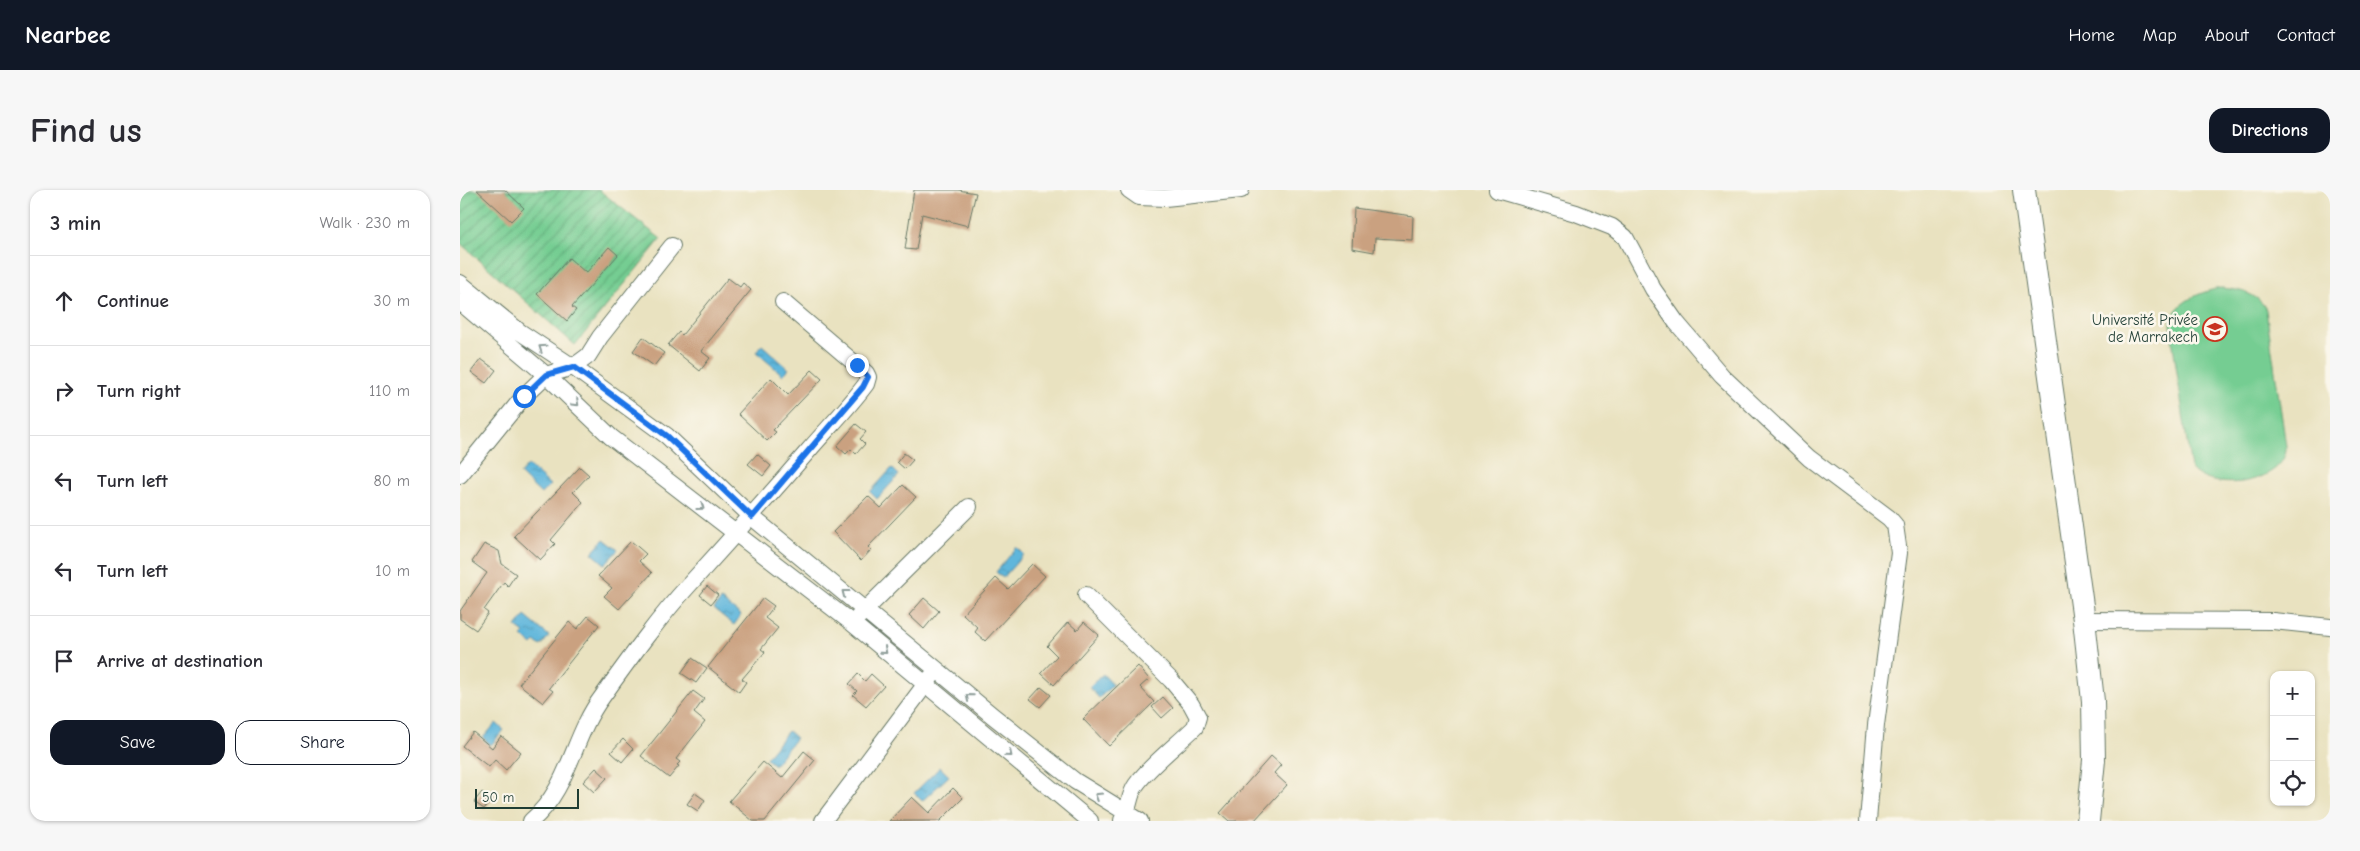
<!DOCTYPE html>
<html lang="en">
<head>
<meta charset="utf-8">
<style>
	body { margin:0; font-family:"Comic Neue",sans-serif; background:#f7f7f7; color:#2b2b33 }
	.controls { position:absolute; right:15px; bottom:15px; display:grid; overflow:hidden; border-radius:10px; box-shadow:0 1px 4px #0004 }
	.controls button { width:45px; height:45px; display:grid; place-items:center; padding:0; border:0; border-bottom:1px solid #e1e1e2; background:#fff; color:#2b2b33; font:25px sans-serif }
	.scale { position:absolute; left:15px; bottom:12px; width:104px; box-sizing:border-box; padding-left:5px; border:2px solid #1f3d34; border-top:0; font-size:14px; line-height:18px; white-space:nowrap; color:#1f3d34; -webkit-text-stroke:4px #fbf7ec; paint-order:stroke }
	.stop { position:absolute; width:15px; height:15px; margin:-11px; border:4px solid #1a73e8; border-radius:50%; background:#fff }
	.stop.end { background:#1a73e8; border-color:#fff; box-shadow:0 1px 5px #0008 }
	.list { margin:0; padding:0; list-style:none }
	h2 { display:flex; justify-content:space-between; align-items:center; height:65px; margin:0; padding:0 20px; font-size:21px }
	h2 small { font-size:16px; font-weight:400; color:#7c7c81 }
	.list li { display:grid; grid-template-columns:32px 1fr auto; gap:15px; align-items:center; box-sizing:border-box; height:90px; padding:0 20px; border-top:1px solid #e1e1e2 }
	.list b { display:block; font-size:19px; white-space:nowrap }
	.list em { font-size:16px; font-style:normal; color:#7c7c81 }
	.actions { display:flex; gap:10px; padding:15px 20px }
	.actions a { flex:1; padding:11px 0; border:1px solid #111827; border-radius:15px; text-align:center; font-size:18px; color:#111827 }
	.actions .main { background:#111827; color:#fff }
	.icon { flex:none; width:28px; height:28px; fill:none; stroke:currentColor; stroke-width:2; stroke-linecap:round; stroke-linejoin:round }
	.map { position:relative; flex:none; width:1870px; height:631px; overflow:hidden; border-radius:15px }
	header { display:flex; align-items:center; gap:30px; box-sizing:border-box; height:70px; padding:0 25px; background:#111827; color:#fff }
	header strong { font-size:24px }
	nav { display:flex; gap:28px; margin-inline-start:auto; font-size:18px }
	.intro { display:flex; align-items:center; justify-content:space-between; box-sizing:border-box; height:120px; padding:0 30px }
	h1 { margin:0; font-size:35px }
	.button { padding:12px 22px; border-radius:15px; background:#111827; color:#fff; font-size:18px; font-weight:700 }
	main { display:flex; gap:30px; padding:0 30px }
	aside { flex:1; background:#fff; border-radius:15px; box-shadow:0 1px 4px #0004 }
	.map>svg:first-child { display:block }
	.grass { fill:#75cd92; stroke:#4a8563 }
	.garden { fill:url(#garden-furrows); stroke:#4a8563 }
	.water { fill:url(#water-ripples); stroke:#3e7a88 }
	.building { fill:#caa180 }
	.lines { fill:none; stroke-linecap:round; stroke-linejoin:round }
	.minor-casing { stroke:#667765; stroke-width:18 }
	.secondary-casing { stroke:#667765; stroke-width:24 }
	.minor { stroke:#fff; stroke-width:16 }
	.secondary { stroke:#fff; stroke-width:22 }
	.oneway { stroke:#8f9e9a }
	.route { stroke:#1a73e8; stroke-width:6 }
	.labels { text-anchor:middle; stroke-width:5; stroke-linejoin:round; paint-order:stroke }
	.poi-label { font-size:15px; fill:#1f3d34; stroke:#fbf7ec; text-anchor:end }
</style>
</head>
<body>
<header>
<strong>Nearbee</strong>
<nav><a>Home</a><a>Map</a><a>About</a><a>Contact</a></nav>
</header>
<div class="intro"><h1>Find us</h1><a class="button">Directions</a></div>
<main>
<aside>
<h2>3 min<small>Walk · 230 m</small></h2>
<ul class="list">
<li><svg class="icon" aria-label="ahead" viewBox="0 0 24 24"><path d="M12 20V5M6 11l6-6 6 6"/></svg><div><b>Continue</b></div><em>30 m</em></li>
<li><svg class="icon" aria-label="right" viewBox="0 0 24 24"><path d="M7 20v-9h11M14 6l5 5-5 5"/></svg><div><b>Turn right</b></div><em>110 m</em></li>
<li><svg class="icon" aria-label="left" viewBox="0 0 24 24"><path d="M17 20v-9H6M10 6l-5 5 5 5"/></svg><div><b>Turn left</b></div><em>80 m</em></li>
<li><svg class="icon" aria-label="left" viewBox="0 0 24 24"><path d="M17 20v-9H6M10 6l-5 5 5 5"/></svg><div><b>Turn left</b></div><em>10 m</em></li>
<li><svg class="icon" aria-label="arrive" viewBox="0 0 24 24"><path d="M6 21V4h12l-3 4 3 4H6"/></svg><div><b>Arrive at destination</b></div></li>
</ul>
<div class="actions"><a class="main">Save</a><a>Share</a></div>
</aside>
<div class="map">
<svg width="1870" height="631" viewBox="0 0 1870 631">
	<defs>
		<pattern id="garden-furrows" width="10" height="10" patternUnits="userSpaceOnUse" patternTransform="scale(1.25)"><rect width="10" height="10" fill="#75cd92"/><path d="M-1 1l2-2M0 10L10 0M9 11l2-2" fill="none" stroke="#5fa878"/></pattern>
		<pattern id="water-ripples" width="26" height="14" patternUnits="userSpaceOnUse" patternTransform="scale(1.25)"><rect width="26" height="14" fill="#5eb6db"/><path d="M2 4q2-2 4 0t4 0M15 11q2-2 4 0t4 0" fill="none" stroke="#4d95b2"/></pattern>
	</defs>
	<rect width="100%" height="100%" fill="#fbf7ec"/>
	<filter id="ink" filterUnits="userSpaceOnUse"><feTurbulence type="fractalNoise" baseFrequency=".02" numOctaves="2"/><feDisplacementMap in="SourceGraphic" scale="10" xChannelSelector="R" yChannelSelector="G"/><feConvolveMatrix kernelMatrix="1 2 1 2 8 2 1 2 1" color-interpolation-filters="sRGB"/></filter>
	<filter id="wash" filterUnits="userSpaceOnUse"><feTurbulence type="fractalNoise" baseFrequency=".0096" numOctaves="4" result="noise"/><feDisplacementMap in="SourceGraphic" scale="20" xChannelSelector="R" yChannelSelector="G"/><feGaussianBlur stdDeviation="1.12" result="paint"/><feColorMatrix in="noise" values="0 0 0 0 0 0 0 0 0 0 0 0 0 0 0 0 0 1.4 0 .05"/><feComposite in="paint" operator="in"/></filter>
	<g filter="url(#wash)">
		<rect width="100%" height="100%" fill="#e9e2c0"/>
		<path class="grass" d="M1760,98C1777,99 1799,103 1806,120L1826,256C1828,292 1754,305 1731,279L1710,134C1715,111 1741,102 1760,98Z"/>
		<path class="garden" d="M0,0H139L201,49L115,155L0,53Z"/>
		<path class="water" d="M302,155L329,179L323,185L296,162Z
			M68,275L90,295L81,304L60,284Z
			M432,278L439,285L417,309L410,302Z
			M144,349L158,360L145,374L132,363Z
			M557,357L564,364L543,388L536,382Z
			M261,410L281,425L274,435L254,419Z
			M65,426L89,446L81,456L75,452L72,455L62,446L64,443L56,437Z
			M643,484L653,495L639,508L629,497Z
			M36,533L44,540L31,555L23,548Z
			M328,541L336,548L314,575L306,568Z
			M480,577L489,586L462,611L454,603Z"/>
		<g id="blocks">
			<path class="building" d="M17,0H45L64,18L51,31Z
				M454,0H498L516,3L508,36L462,24L456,60L445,59Z
				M894,18L953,26L952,50L915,48L914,62L892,58Z
				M149,57L158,65L112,117L116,120L107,131L77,104L109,68L126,83Z
				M268,88L280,97L283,93L291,100L241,161L250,168L240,181L208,155L219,142L222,145Z
				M183,147L204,163L194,176L173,161Z
				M21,169L36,180L26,193L11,182Z
				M352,180L362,189L313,240L316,242L307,251L278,224L311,188L328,205Z
				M396,234L406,242L400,249L405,254L396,264L391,259L386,264L377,256Z
				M444,263L453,270L445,279L437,272Z
				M297,264L311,276L303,286L288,274Z
				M120,277L129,285L113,302L123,312L91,350L95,354L80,370L54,346Z
				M443,295L456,307L408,357L411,360L401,371L373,342L408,306L421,318Z
				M171,351L186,364L179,371L192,383L159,419L144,406L152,398L138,386Z
				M24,354L39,361L42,374L56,384L48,396L44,392L24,420L28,423L16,440L0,429V421L27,383L12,372Z
				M572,374L585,386L525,451L515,442L518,438L503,424L536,388L548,399Z
				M247,396L258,405L251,414L240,405Z
				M303,408L314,416L305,428L318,438L301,459L305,462L282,489L286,492L279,502L248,477Z
				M464,408L479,421L464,439L449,425Z
				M128,426L139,435L89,498L93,501L83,513L59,494L109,432L117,439Z
				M608,432L617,440L624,432L639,445L594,495L581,483L597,466L587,456Z
				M232,468L247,478L236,493L221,483Z
				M678,476L689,489L680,497L694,512L649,556L623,529Z
				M398,484L405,491L411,484L424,496L406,516L393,505L397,501L389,494Z
				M581,497L591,505L580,517L570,509Z
				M233,501L244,509L234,523L245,532L216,569L220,572L217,575L219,576L209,588L181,566Z
				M703,507L713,518L702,528L692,517Z
				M13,542L32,558L41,546L61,562L46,580L35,570L29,577L2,556Z
				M163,549L173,559L162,572L151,562Z
				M344,561L355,570L305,631H293L269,611L303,572L322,588Z
				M811,566L821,575L814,583L827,595L794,631H769L760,623Z
				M136,578L147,588L134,602L123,592Z
				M493,598L503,608L480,631H429L452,607L469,623Z
				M22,602L32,610L24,619L14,612Z
				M235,603L245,610L238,621L227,614Z"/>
		</g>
	</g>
	<g filter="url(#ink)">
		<use href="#blocks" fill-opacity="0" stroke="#667765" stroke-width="1"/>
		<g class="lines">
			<defs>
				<path id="minor" d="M669,0L679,7L705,8L781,0
					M1037,0L1116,23L1152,37L1165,47L1193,99L1216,132L1262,186L1349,268L1429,328L1435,335L1439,363L1416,535L1408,631
					M0,93L60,142L113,177L207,246L292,327L533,526L615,591L680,631
					M0,112L86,185L151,247L392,433L630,631
					M0,285L64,206L86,185L113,177L128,166L140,147L212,56
					M626,405L711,490L731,514L738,527L735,537C718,554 689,576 676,595C668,606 670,620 662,630
					M399,426L509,317
					M1624,430L1813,431L1870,437
					M71,631C110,598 112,547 142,507C168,471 197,430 228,396C269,351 309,306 349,260C368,238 389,217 406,194L408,187L406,183L323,112
					M363,631L471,487"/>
				<path id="secondary" d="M1564,0L1624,430L1633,511L1634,570L1628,631"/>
			</defs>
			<use href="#minor" class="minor-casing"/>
			<use href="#secondary" class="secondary-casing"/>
			<use href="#minor" class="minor"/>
			<use href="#secondary" class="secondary"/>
		</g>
		<defs><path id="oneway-chevron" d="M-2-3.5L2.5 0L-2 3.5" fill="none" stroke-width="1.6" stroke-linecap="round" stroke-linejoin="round" transform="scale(1.25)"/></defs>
		<g class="oneway">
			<use href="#oneway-chevron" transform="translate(82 158) rotate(-146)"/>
			<use href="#oneway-chevron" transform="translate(116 213) rotate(43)"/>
			<use href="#oneway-chevron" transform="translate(241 317) rotate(36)"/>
			<use href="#oneway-chevron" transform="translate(385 403) rotate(-142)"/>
			<use href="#oneway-chevron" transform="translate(424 461) rotate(41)"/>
			<use href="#oneway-chevron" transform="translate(509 507) rotate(-140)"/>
			<use href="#oneway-chevron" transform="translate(549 564) rotate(39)"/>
			<use href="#oneway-chevron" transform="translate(638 606) rotate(-148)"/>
		</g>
	</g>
	<g class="lines" filter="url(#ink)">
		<path class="route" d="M64,206L86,185L114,177L207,246L292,327L403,197L408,187L397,175"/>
	</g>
	<defs>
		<symbol id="university-ring" viewBox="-11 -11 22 22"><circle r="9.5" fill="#fbf7ec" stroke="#c8321e" stroke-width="1.5"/><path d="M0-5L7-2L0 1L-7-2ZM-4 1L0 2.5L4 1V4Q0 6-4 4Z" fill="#c8321e"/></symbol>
	</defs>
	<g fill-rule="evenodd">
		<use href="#university-ring" x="1741" y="125" width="28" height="28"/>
	</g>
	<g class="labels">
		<g class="poi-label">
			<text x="1738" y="135">Université Privée<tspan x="1738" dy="17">de Marrakech</tspan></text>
		</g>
	</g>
</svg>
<div class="controls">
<button>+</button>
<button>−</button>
<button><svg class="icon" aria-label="locate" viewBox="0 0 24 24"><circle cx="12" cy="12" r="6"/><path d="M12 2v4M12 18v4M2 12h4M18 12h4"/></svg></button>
</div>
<div class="scale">50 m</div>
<div class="stop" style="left:64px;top:206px"></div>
<div class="stop end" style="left:397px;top:175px"></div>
</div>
</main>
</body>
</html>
